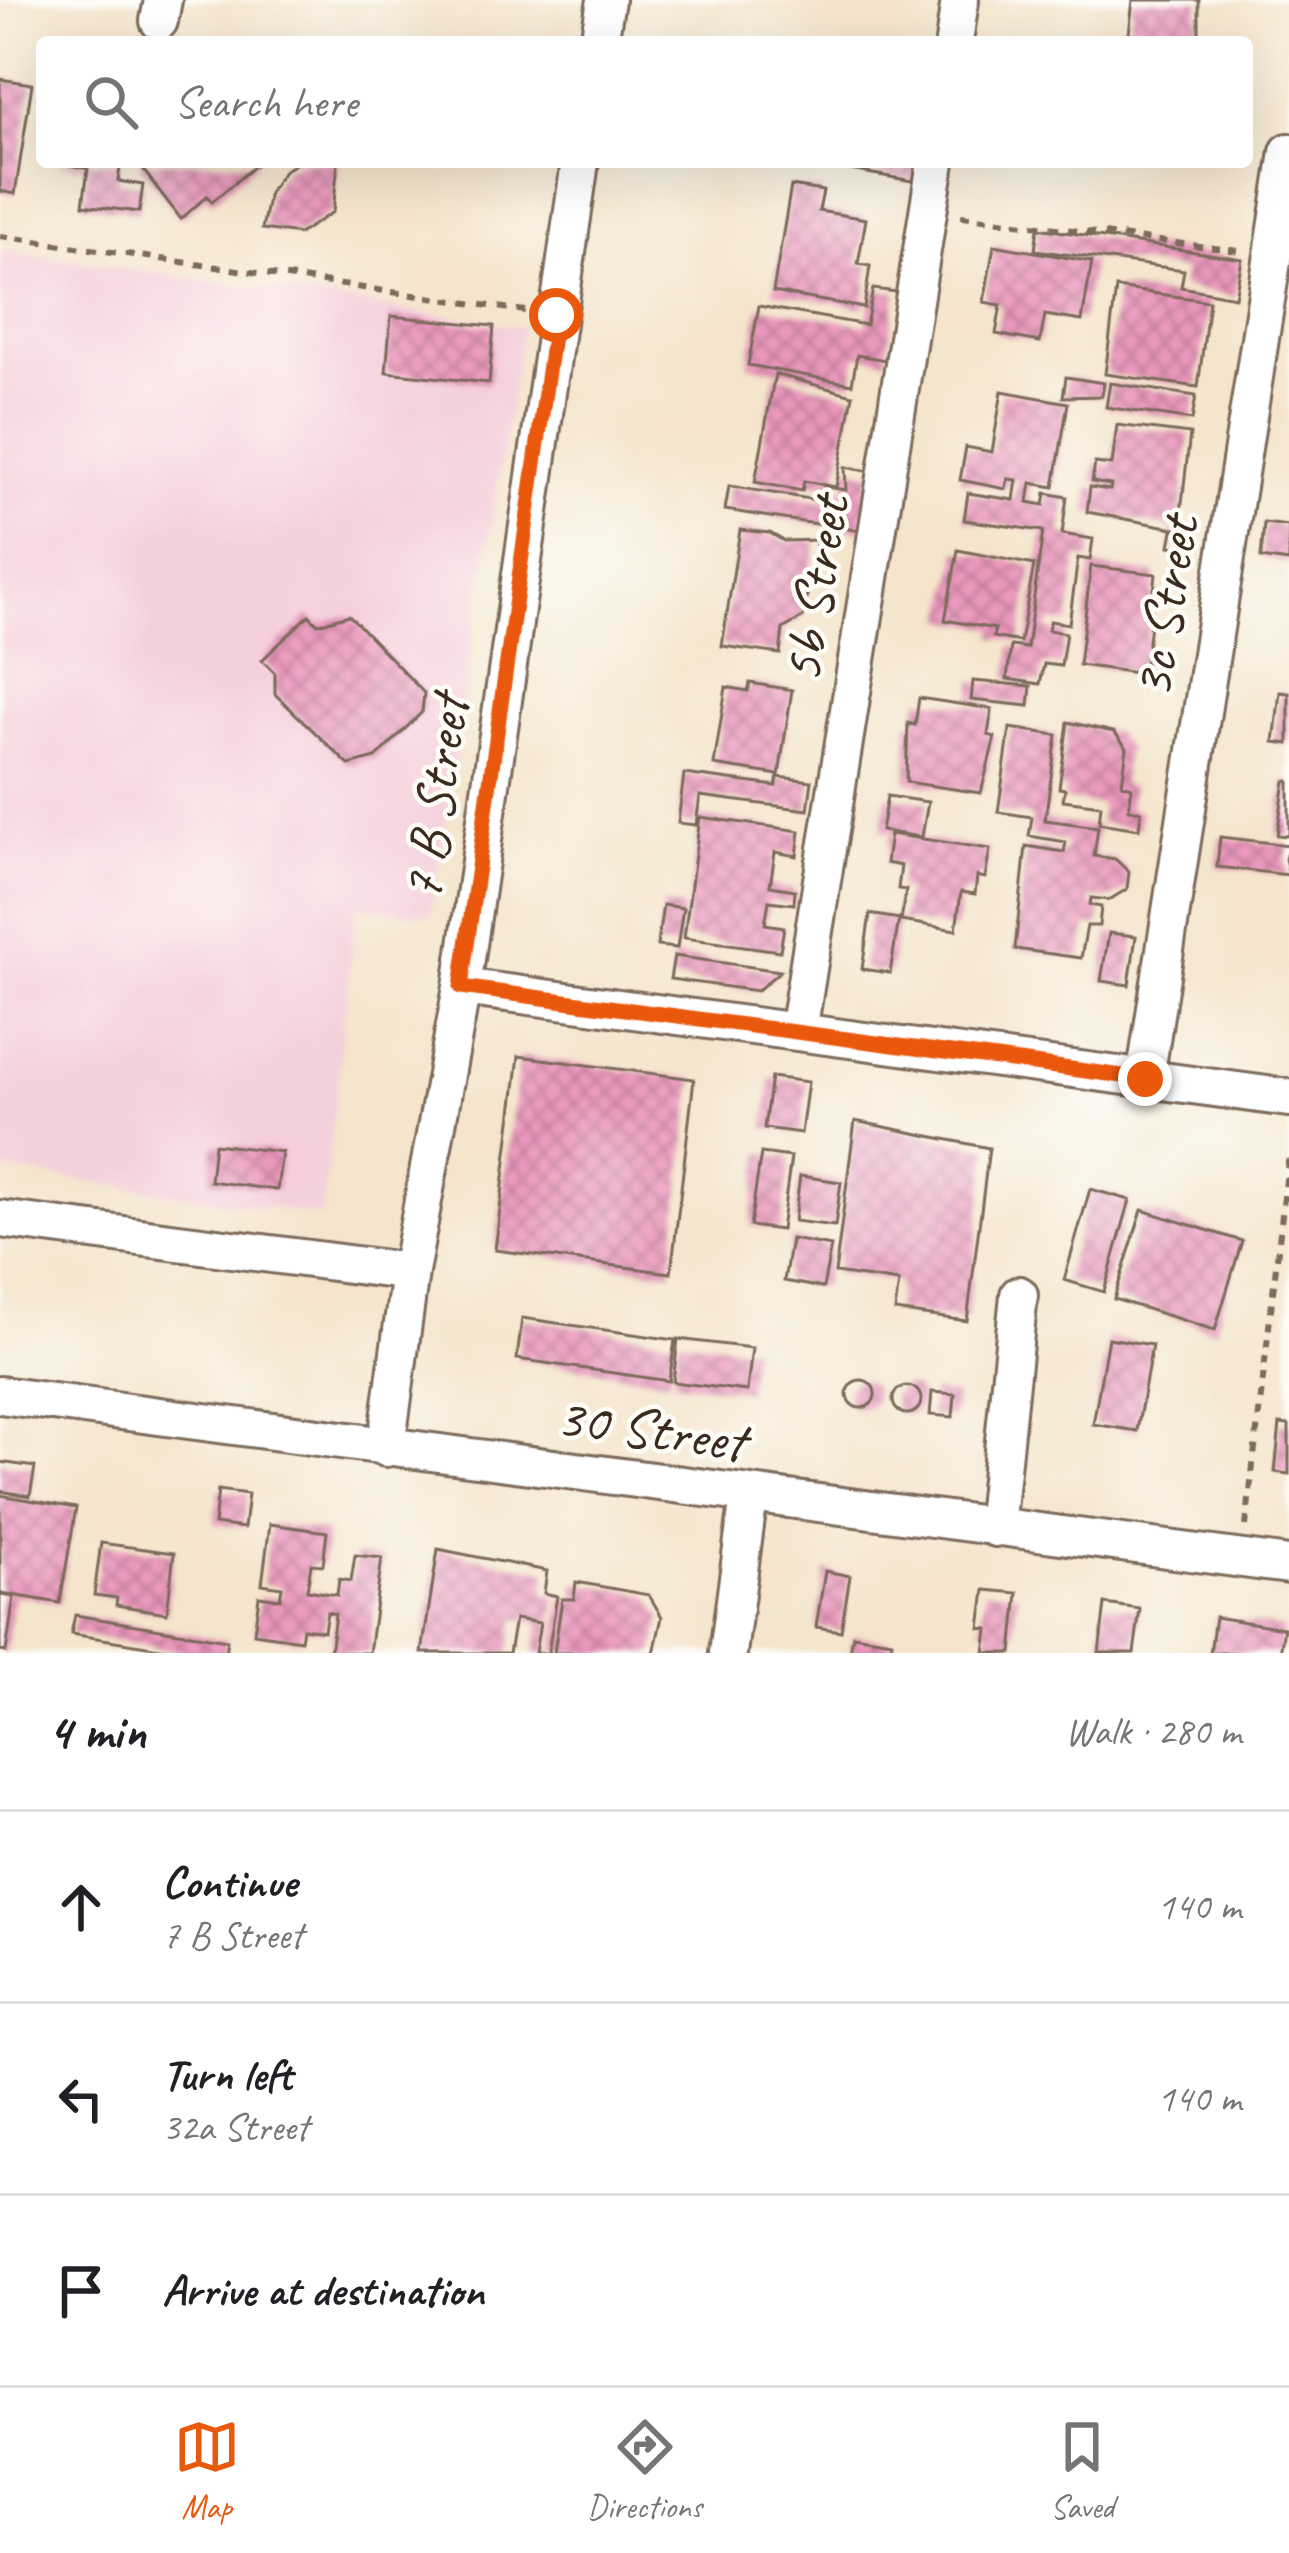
<!DOCTYPE html>
<html lang="en">
<head>
<meta charset="utf-8">
<style>
	body { margin:0; font-family:Caveat,sans-serif; background:#f2f2f2; color:#202124 }
	.stop { position:absolute; width:36px; height:36px; margin:-27px; border:9px solid #ea580c; border-radius:50%; background:#fff }
	.stop.end { background:#ea580c; border-color:#fff; box-shadow:0 3px 12px #0008 }
	.list { margin:0; padding:0; list-style:none }
	h2 { display:flex; justify-content:space-between; align-items:center; height:156px; margin:0; padding:0 48px; font-size:51px }
	h2 small { font-size:39px; font-weight:400; color:#757577 }
	.list li { display:grid; grid-template-columns:78px 1fr auto; gap:36px; align-items:center; box-sizing:border-box; height:192px; padding:0 48px; border-top:3px solid #e0e0e0 }
	.list b { display:block; font-size:45px; white-space:nowrap }
	.list p { margin:0; font-size:39px; white-space:nowrap; color:#757577 }
	.list em { font-size:39px; font-style:normal; color:#757577 }
	.icon { flex:none; width:66px; height:66px; fill:none; stroke:currentColor; stroke-width:2; stroke-linecap:round; stroke-linejoin:round }
	.map { position:relative; flex:none; width:1289px; height:1653px; overflow:hidden }
	.search { position:absolute; background:#fff; box-shadow:0 12px 48px #0002; left:36px; right:36px; top:36px; height:132px; display:flex; align-items:center; gap:30px; box-sizing:border-box; padding:0 42px; border-radius:12px; color:#757577; font-size:45px }
	.sheet { height:732px; background:#fff }
	nav { display:flex; justify-content:space-around; align-items:center; box-sizing:border-box; height:168px; border-top:3px solid #e0e0e0; background:#fff; font-size:33px; color:#757577 }
	nav a { display:grid; justify-items:center; gap:6px }
	nav .on { color:#ea580c }
	.map>svg:first-child { display:block }
	.built { fill:#f5cfdc }
	.building { fill:url(#building-cross-hatch) }
	.lines { fill:none; stroke-linecap:round; stroke-linejoin:round }
	.minor-casing { stroke:#7c6b5b; stroke-width:42 }
	.path { stroke:#7c6b5b; stroke-width:6; stroke-dasharray:9 9; stroke-linecap:butt }
	.minor { stroke:#fff; stroke-width:36 }
	.route { stroke:#ea580c; stroke-width:15 }
	.labels { text-anchor:middle; stroke-width:9; stroke-linejoin:round; paint-order:stroke }
	.street-label { font-size:57px; fill:#3b2a1e; stroke:#fdfcf7 }
</style>
</head>
<body>
<div class="map">
<svg width="1289" height="1653" viewBox="0 0 1289 1653">
	<defs>
		<pattern id="building-cross-hatch" width="8" height="8" patternUnits="userSpaceOnUse" patternTransform="scale(3)"><rect width="8" height="8" fill="#eb98bd"/><path d="M0 0l8 8M0 8l8-8" fill="none" stroke="#c07c99"/></pattern>
	</defs>
	<rect width="100%" height="100%" fill="#fdfcf7"/>
	<filter id="ink" filterUnits="userSpaceOnUse"><feTurbulence type="fractalNoise" baseFrequency=".00833" numOctaves="2"/><feDisplacementMap in="SourceGraphic" scale="24" xChannelSelector="R" yChannelSelector="G"/><feConvolveMatrix kernelMatrix="1 2 1 2 8 2 1 2 1" color-interpolation-filters="sRGB"/></filter>
	<filter id="wash" filterUnits="userSpaceOnUse"><feTurbulence type="fractalNoise" baseFrequency=".004" numOctaves="4" result="noise"/><feDisplacementMap in="SourceGraphic" scale="48" xChannelSelector="R" yChannelSelector="G"/><feGaussianBlur stdDeviation="2.7" result="paint"/><feColorMatrix in="noise" values="0 0 0 0 0 0 0 0 0 0 0 0 0 0 0 0 0 1.4 0 .05"/><feComposite in="paint" operator="in"/></filter>
	<g filter="url(#wash)">
		<rect width="100%" height="100%" fill="#f4e5cc"/>
		<path class="built" d="M0,250L522,327L430,916L357,905L322,1215L0,1169Z"/>
		<g id="blocks">
			<path class="building" d="M1133,0H1199V42H1128Z
				M0,79L32,84L15,194L0,191Z
				M54,162H121L118,181L143,185L139,212L83,205L88,169Z
				M137,162H259L212,202L207,196L181,219Z
				M299,162H338L333,212L299,234L262,229L269,193L285,170Z
				M806,162H921L918,182Z
				M791,186L823,191L819,211L866,219L858,264L870,266L864,308L773,292Z
				M1038,228L1242,259L1235,297L1181,287L1184,270L1035,250Z
				M994,245L1092,262L1082,321L1045,315L1040,342L996,334L1001,305L984,302Z
				M1116,288L1209,301L1198,387L1105,374Z
				M873,289L897,292L886,360L857,355L852,384L748,365L759,306L866,325Z
				M391,316L494,326L489,383L386,372Z
				M775,374L853,395L836,487L804,481L802,491L755,482Z
				M1066,377L1104,383L1102,396L1063,397Z
				M1110,383L1196,396L1192,420L1106,407Z
				M1002,391L1068,403L1054,487L1031,483L1028,502L1044,505L1046,493L1067,497L1062,534L1093,539L1090,560L1078,558L1069,624L1050,621L1048,630L1066,633L1061,666L1044,664L1040,684L1007,679L1011,646L1027,648L1043,531L964,520L968,493L1014,500L1017,480L1008,479L1006,489L960,480L966,447L992,452Z
				M1117,425L1190,434L1179,529L1087,512L1090,487L1110,490L1111,485L1092,482L1095,463L1112,465Z
				M845,467L871,472L862,531L725,510L729,486L823,501L825,487L846,490Z
				M1264,523L1289,526V562L1261,558Z
				M740,530L770,533L784,541L817,540L803,617L783,629L780,654L722,646Z
				M1173,530L1198,534L1195,550L1170,546Z
				M958,550L1034,565L1020,642L993,637L995,629L945,620Z
				M1091,566L1156,574L1144,674L1079,665Z
				M309,615L318,624L349,615L424,693L422,712L376,758L349,765L275,694V673L262,660Z
				M973,681L1031,686L1029,706L971,700Z
				M750,683L792,690L779,775L714,765L726,687L748,691Z
				M1280,692L1289,693V744L1274,742Z
				M919,698L992,709L988,735L995,737L981,793L906,782L908,723L915,725Z
				M1068,722L1114,732L1127,748L1122,784L1132,787L1129,809L1141,811L1139,829L1099,823L1101,805L1063,800L1065,789L1059,788Z
				M1010,728L1057,735L1045,820L1098,827L1094,856L1115,859L1129,872L1127,889L1109,900L1091,898L1090,905L1101,907L1099,926H1087L1081,958L1015,949L1026,846L1064,852L1066,842L1029,836L1032,817L998,812Z
				M684,774L776,786L778,777L812,781L808,810L700,796L696,825L678,823Z
				M1285,781H1289V836L1277,835Z
				M887,796L928,802L922,837L881,831Z
				M700,817L800,831L797,856L775,852L770,886L795,890L794,904L769,901L765,924L784,927L780,951L684,938Z
				M890,834L990,849L985,878L977,876L975,894L961,892L956,930L901,921L906,890L898,889L901,866L886,863Z
				M1220,837L1289,845L1285,859L1289,875L1217,867Z
				M663,905L683,908L677,948L657,946Z
				M870,914L899,919L890,973L862,969Z
				M1109,933L1136,936L1129,985L1101,981Z
				M674,956L780,971L757,991L670,979Z
				M519,1056L694,1079L671,1273L495,1250Z
				M771,1077L808,1082L801,1133L764,1128Z
				M855,1121L989,1148L967,1321L895,1311L899,1282L835,1273Z
				M214,1144L282,1152L277,1190L210,1181Z
				M761,1153L791,1157L781,1230L750,1226Z
				M800,1176L841,1182L835,1226L794,1221Z
				M1090,1189L1130,1200L1104,1292L1064,1280Z
				M1142,1210L1242,1241L1215,1330L1114,1299Z
				M791,1239L831,1246L823,1288L784,1281Z
				M522,1318L675,1340L669,1381L517,1359Z
				M1108,1338L1152,1345L1137,1431L1093,1424Z
				M678,1339L752,1348L747,1391L673,1382Z
				M847 1394a14 14 0 1 1 28 0a14 14 0 1 1-28 0Z
				M893 1400a14 14 0 1 1 28 0a14 14 0 1 1-28 0Z
				M932,1392L955,1394L953,1417L930,1415Z
				M1280,1424L1289,1425V1474L1275,1472Z
				M0,1462L35,1467L30,1496L0,1491Z
				M218,1490L248,1494L244,1528L214,1524Z
				M0,1495L76,1508L60,1603L0,1593Z
				M270,1524L327,1532L323,1565L311,1564L307,1590L337,1595L339,1579L351,1581L355,1555L382,1558L369,1653H330L335,1614L327,1612L324,1631L303,1628L301,1640L254,1633L259,1596L280,1599L282,1587L262,1584Z
				M101,1543L174,1553L167,1613L116,1605L117,1598L94,1595Z
				M438,1549L547,1571L544,1593L557,1596L548,1653H535L540,1623L515,1619L509,1653H422Z
				M825,1571L850,1576L841,1631L816,1627Z
				M576,1582L649,1595L662,1617L654,1653H554L562,1599H574Z
				M985,1590L1018,1593L1012,1653H985L988,1629L980,1628Z
				M0,1595L14,1597L6,1652L0,1651Z
				M1105,1604L1140,1609L1134,1653H1099Z
				M75,1615L227,1640L225,1653H191L71,1634Z
				M1215,1617L1284,1628L1280,1653H1210Z
				M853,1635L892,1641L889,1653H850Z"/>
		</g>
	</g>
	<g filter="url(#ink)">
		<use href="#blocks" fill-opacity="0" stroke="#7c6b5b" stroke-width="3"/>
		<g class="lines">
			<defs>
				<path id="minor" d="M159,21L163,0
					M599,42L606,0
					M954,42L960,0
					M462,987L1289,1098
					M798,1032L936,162
					M1145,1079L1289,152
					M0,1219L410,1272
					M0,1395L1289,1565
					M386,1448L410,1272L462,987L580,162
					M995,1528L1019,1295
					M728,1653L749,1496"/>
			</defs>
			<use href="#minor" class="minor-casing"/>
			<path class="path" d="M961,216L1239,251
				M0,236L525,311
				M1246,1526L1289,1154"/>
			<use href="#minor" class="minor"/>
		</g>
	</g>
	<g class="lines" filter="url(#ink)">
		<path class="route" d="M556,315L461,987L1145,1079"/>
	</g>
	<g class="labels">
		<g class="street-label">
			<text transform="translate(814 589) rotate(-81)" y="20">5b Street</text>
			<text transform="translate(1164 607) rotate(-81)" y="20">3c Street</text>
			<text transform="translate(434 798) rotate(-82)" y="20">7 B Street</text>
			<text transform="translate(651 1428) rotate(8)" y="20">30 Street</text>
		</g>
	</g>
</svg>
<div class="stop" style="left:556px;top:315px"></div>
<div class="stop end" style="left:1145px;top:1079px"></div>
<div class="search"><svg class="icon" aria-label="search" viewBox="0 0 24 24"><circle cx="10" cy="10" r="6"/><path d="M15 15l6 6"/></svg>Search here</div>
</div>
<section class="sheet">
<h2>4 min<small>Walk · 280 m</small></h2>
<ul class="list">
<li><svg class="icon" aria-label="ahead" viewBox="0 0 24 24"><path d="M12 20V5M6 11l6-6 6 6"/></svg><div><b>Continue</b><p>7 B Street</p></div><em>140 m</em></li>
<li><svg class="icon" aria-label="left" viewBox="0 0 24 24"><path d="M17 20v-9H6M10 6l-5 5 5 5"/></svg><div><b>Turn left</b><p>32a Street</p></div><em>140 m</em></li>
<li><svg class="icon" aria-label="arrive" viewBox="0 0 24 24"><path d="M6 21V4h12l-3 4 3 4H6"/></svg><div><b>Arrive at destination</b></div></li>
</ul>
</section>
<nav>
<a class="on"><svg class="icon" aria-label="map" viewBox="0 0 24 24"><path d="M3 6l6-2 6 2 6-2v14l-6 2-6-2-6 2zM9 4v14M15 6v14"/></svg>Map</a>
<a><svg class="icon" aria-label="directions" viewBox="0 0 24 24"><path d="M12 3l9 9-9 9-9-9zM9 14v-3h6M13 9l2 2-2 2"/></svg>Directions</a>
<a><svg class="icon" aria-label="saved" viewBox="0 0 24 24"><path d="M7 4h10v16l-5-4-5 4z"/></svg>Saved</a>
</nav>
</body>
</html>
